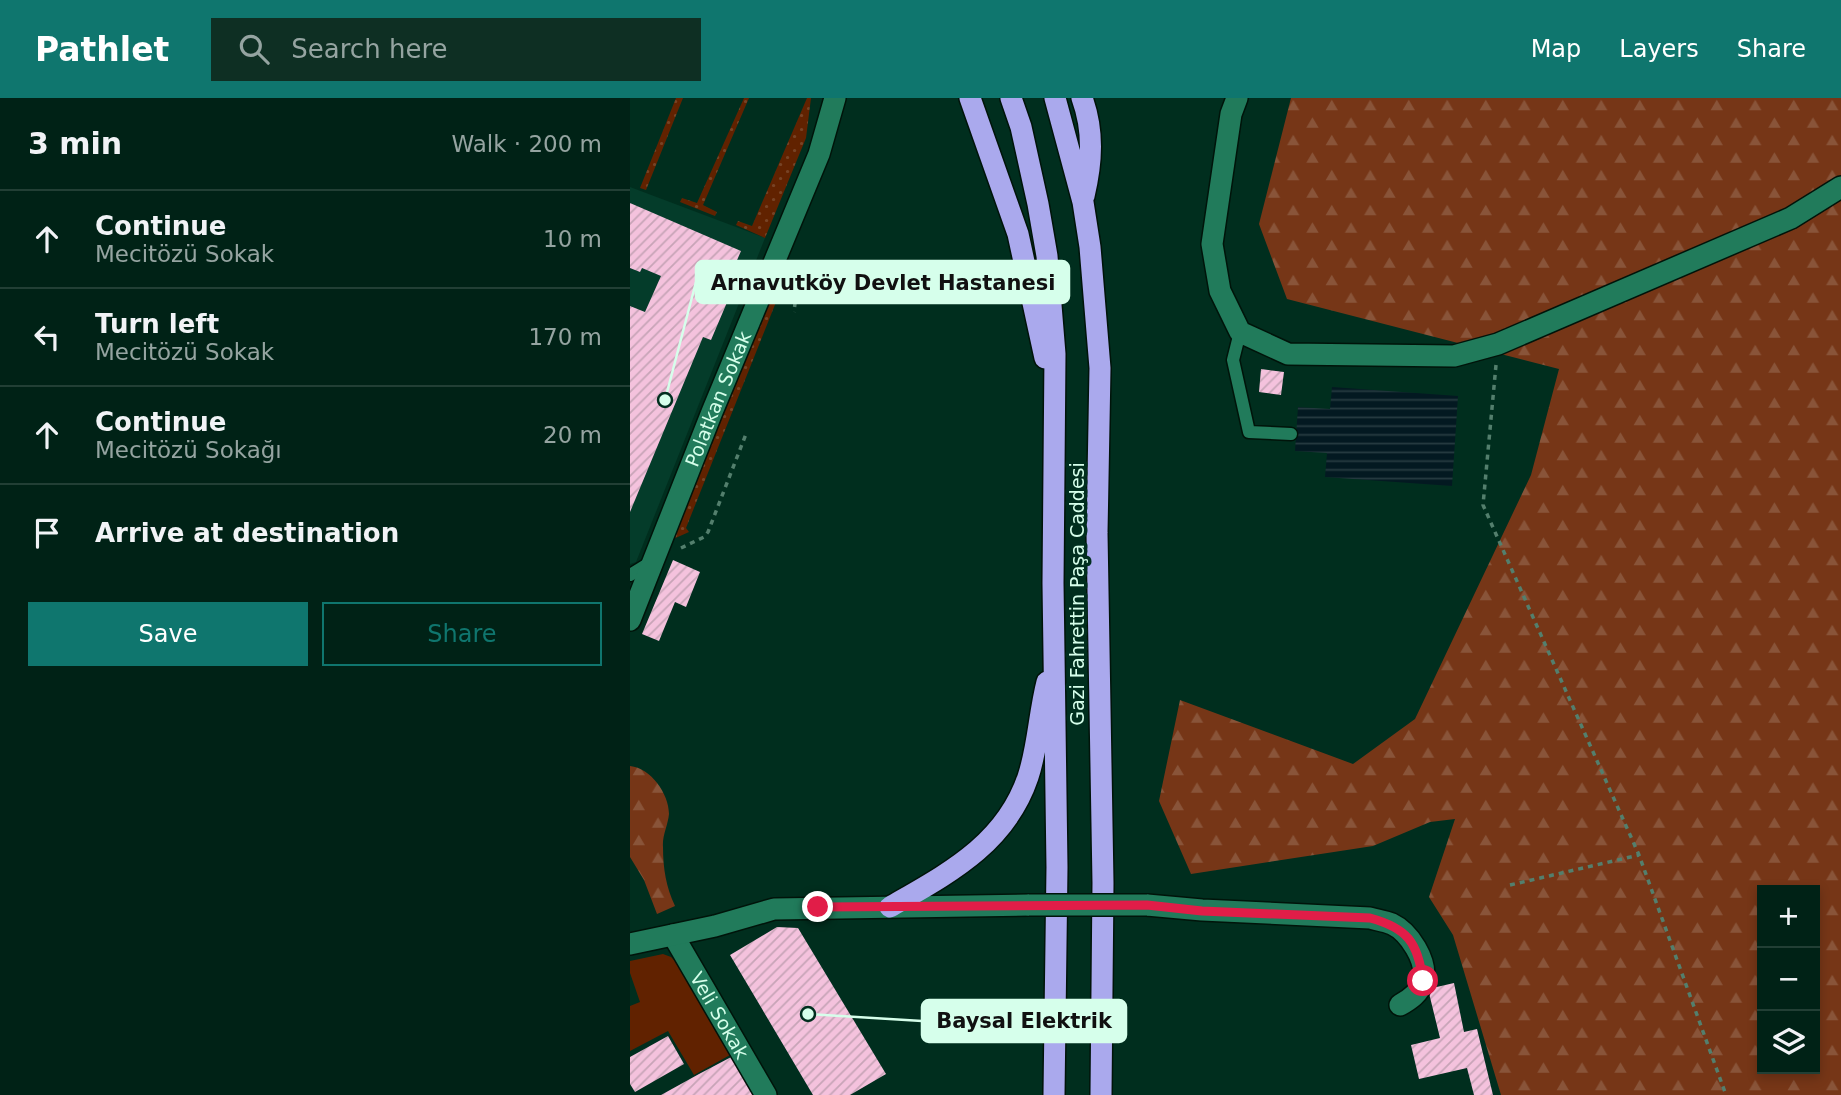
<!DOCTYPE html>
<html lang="en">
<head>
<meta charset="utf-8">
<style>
	body { margin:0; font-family:"DejaVu Sans",sans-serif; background:#0e2f23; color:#f1f3f6 }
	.controls { position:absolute; right:21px; bottom:21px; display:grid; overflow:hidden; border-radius:0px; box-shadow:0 4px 10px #0003 }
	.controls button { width:63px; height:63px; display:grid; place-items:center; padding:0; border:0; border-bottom:2px solid #223f35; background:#002216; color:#f1f3f6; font:35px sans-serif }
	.stop { position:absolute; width:21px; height:21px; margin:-16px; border:5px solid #e11d48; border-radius:50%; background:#fff }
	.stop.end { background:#e11d48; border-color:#fff; box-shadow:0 2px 7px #0008 }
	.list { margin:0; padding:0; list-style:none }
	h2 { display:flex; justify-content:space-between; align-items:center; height:91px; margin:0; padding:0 28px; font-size:30px }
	h2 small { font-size:23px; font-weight:400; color:#95a4a1 }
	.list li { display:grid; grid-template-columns:46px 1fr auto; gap:21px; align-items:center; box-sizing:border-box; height:98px; padding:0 28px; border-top:2px solid #223f35 }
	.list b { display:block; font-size:26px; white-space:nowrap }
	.list p { margin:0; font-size:23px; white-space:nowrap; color:#95a4a1 }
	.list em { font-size:23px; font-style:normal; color:#95a4a1 }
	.actions { display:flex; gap:14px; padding:21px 28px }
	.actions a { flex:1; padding:16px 0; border:2px solid #0f766e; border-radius:0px; text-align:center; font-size:24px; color:#0f766e }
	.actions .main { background:#0f766e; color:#fff }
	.icon { flex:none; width:38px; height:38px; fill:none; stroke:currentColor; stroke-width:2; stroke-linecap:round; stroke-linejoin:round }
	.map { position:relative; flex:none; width:1211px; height:997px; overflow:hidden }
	header { display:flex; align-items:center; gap:42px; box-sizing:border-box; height:98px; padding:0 35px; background:#0f766e; color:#fff }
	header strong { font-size:33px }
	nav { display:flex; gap:38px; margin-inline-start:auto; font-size:24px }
	.search { width:490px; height:63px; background:#0e2f23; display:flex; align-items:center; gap:18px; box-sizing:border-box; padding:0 24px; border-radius:0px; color:#95a4a1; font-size:26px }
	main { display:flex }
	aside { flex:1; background:#002216 }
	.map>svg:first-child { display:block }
	.built { fill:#043c2a }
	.grass { fill:url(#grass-dots) }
	.forest { fill:url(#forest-firs); fill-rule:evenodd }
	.garden { fill:#612200 }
	.water { fill:url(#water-rules) }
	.building { fill:url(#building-hatch) }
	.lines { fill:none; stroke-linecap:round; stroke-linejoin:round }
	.lane-casing { stroke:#00140a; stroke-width:15 }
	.street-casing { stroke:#00140a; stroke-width:24 }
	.highway-casing { stroke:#00140a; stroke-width:24 }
	.path { stroke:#537f6d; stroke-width:3.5; stroke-dasharray:5 5; stroke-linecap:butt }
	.lane { stroke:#217b5b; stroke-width:12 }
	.street { stroke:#217b5b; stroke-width:21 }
	.highway { stroke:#aaa9ed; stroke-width:21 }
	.street-bridge-casing { stroke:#00140a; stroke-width:24; stroke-linecap:butt }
	.street-bridge { stroke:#217b5b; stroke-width:21 }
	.route { stroke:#e11d48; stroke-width:9 }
	.labels { text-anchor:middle; stroke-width:7; stroke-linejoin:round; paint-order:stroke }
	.street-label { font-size:19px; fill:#d6ffeb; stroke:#002e1e }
	.leader { fill:none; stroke:#d6ffeb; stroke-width:2.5 }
	.callout-dot { fill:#d6ffeb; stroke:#002e1e; stroke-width:2.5 }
	.callout { fill:#d6ffeb; stroke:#d6ffeb; stroke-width:2.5 }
	.callout-label { font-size:21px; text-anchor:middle; font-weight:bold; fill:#111 }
</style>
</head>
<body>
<header>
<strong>Pathlet</strong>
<div class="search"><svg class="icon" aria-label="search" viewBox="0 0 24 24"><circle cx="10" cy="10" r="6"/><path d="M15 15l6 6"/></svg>Search here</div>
<nav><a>Map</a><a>Layers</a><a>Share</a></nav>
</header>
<main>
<aside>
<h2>3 min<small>Walk · 200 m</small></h2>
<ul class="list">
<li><svg class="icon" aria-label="ahead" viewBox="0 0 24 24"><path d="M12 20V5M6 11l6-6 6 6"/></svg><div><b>Continue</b><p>Mecitözü Sokak</p></div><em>10 m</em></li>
<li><svg class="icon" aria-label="left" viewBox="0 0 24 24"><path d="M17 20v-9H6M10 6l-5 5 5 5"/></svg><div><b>Turn left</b><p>Mecitözü Sokak</p></div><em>170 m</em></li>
<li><svg class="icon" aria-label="ahead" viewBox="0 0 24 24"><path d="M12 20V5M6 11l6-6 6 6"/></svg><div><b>Continue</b><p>Mecitözü Sokağı</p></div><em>20 m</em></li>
<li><svg class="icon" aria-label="arrive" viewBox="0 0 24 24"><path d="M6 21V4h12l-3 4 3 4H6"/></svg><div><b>Arrive at destination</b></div></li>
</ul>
<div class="actions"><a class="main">Save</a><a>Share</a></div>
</aside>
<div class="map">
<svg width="1211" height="997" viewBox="0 0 1211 997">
	<defs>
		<pattern id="grass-dots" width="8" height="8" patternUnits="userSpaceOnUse" patternTransform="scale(1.75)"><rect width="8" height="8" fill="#612200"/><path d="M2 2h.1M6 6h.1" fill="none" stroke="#774325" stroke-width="1.8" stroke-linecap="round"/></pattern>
		<pattern id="forest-firs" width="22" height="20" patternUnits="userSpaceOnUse" patternTransform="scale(1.75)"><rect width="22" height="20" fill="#763617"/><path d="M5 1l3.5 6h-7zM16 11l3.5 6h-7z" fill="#895439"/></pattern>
		<pattern id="water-rules" width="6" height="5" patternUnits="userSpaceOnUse" patternTransform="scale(1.75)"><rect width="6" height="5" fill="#031921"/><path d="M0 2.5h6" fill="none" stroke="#273c41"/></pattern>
		<pattern id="building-hatch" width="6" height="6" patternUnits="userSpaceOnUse" patternTransform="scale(1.75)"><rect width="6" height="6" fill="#f4c2dd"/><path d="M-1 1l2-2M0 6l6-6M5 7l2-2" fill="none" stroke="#c7a4b7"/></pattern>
	</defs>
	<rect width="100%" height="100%" fill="#002e1e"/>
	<path class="built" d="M0,89L135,140L6,464L0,466Z"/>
	<path class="grass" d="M46,0H53L16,92L10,90Z
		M114,0H119L73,107L87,114L85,118L50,104L52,100L67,105Z
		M177,0H181L176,40L135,140L106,127L108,123L122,128Z
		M152,176L157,190L152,189L56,430L59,434L41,442L149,177Z"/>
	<path class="forest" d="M661,0H1211V997H871L823,837L799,799L825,721L800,724L743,748L561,776L529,703L550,602L723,666L785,621L901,377L929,271L657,201L629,126ZM1132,792H1185V971H1132Z
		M0,668C21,670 39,696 39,716C38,727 32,738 33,749C33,770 36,789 45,808L27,816L14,782L0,759Z"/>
	<path class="garden" d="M33,856L41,859L49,867L100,957L64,977L38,933L0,953V908L10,904L0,875V863Z"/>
	<path class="water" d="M702,289L828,298L822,388L695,379L697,355L665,353L668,309L700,311Z"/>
	<path class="building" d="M0,105L111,153L94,192L101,195L81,242L73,239L0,414V208L15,214L31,178L12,170L10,174L0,170Z
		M631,271L654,274L651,297L629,294Z
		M43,462L70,474L56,509L45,504L29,543L12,536Z
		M147,829L168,830L256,976L220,997H183L100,857Z
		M824,885L834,934L847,931L863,997H844L837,970L789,981L781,947L810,940L798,891Z
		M38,938L54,966L5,994L0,986V959Z
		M105,957L126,997H31L69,976Z"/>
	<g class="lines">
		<defs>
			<path id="lane" d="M610,234L603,262L619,334L661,336
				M0,477L23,463"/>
			<g id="street">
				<path d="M607,0L601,16L582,146L590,193L610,234L658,256L824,258L868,246L1161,120L1211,89"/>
				<path id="s1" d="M0,522L82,314L189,56L205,0"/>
				<path d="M517,807L572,812L740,820C747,822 755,823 762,826C779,834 798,863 793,883C790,895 779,902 770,907"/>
				<path id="s2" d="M43,837L136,997"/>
				<path d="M0,846L85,828L144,811L399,807"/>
			</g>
			<path id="highway" d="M340,0L388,136L415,260
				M381,0L391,29L408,106L417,158L425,256L423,485L427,769L424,997
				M425,0L453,104L460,149L470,270L467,435L473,785L471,997
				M452,0C464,33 462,64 454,98
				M260,809C317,776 375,747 398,679C408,649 409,615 417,584"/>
		</defs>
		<use href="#lane" class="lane-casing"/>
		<use href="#street" class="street-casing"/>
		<use href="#highway" class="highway-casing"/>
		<path class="path" d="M162,175L167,188L164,214
			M866,267L853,407L1009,757L1096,997
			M51,450L74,439L78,434L116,336
			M880,787L1009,757"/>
		<use href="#lane" class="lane"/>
		<use href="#street" class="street"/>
		<use href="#highway" class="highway"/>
		<defs>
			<path id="street-bridge" d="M399,807H517"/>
		</defs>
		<use href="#street-bridge" class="street-bridge-casing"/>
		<use href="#street-bridge" class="street-bridge"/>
	</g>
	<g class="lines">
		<path class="route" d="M188,809L517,807L572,813L740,820C777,830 788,844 793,883"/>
	</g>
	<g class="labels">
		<g class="street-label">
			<text dy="7" stroke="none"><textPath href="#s1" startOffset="238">Polatkan Sokak</textPath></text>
			<text transform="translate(447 496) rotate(-90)" y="7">Gazi Fahrettin Paşa Caddesi</text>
			<text dy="7" stroke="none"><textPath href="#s2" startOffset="93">Veli Sokak</textPath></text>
		</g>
	</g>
	<path class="leader" d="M35 302L66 184M178 916L292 923"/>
	<g class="callout-dot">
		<circle cx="35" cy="302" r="7"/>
		<circle cx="178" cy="916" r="7"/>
	</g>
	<g class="callout">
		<rect x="66" y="163" width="373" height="42" rx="7"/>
		<rect x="292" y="902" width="204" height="42" rx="7"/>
	</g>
	<g class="callout-label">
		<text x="253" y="192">Arnavutköy Devlet Hastanesi</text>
		<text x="394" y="930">Baysal Elektrik</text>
	</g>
</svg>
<div class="controls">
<button>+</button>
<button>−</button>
<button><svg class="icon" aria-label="layers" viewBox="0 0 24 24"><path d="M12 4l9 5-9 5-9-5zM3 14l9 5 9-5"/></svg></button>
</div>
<div class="stop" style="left:793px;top:883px"></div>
<div class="stop end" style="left:188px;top:809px"></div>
</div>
</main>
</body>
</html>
